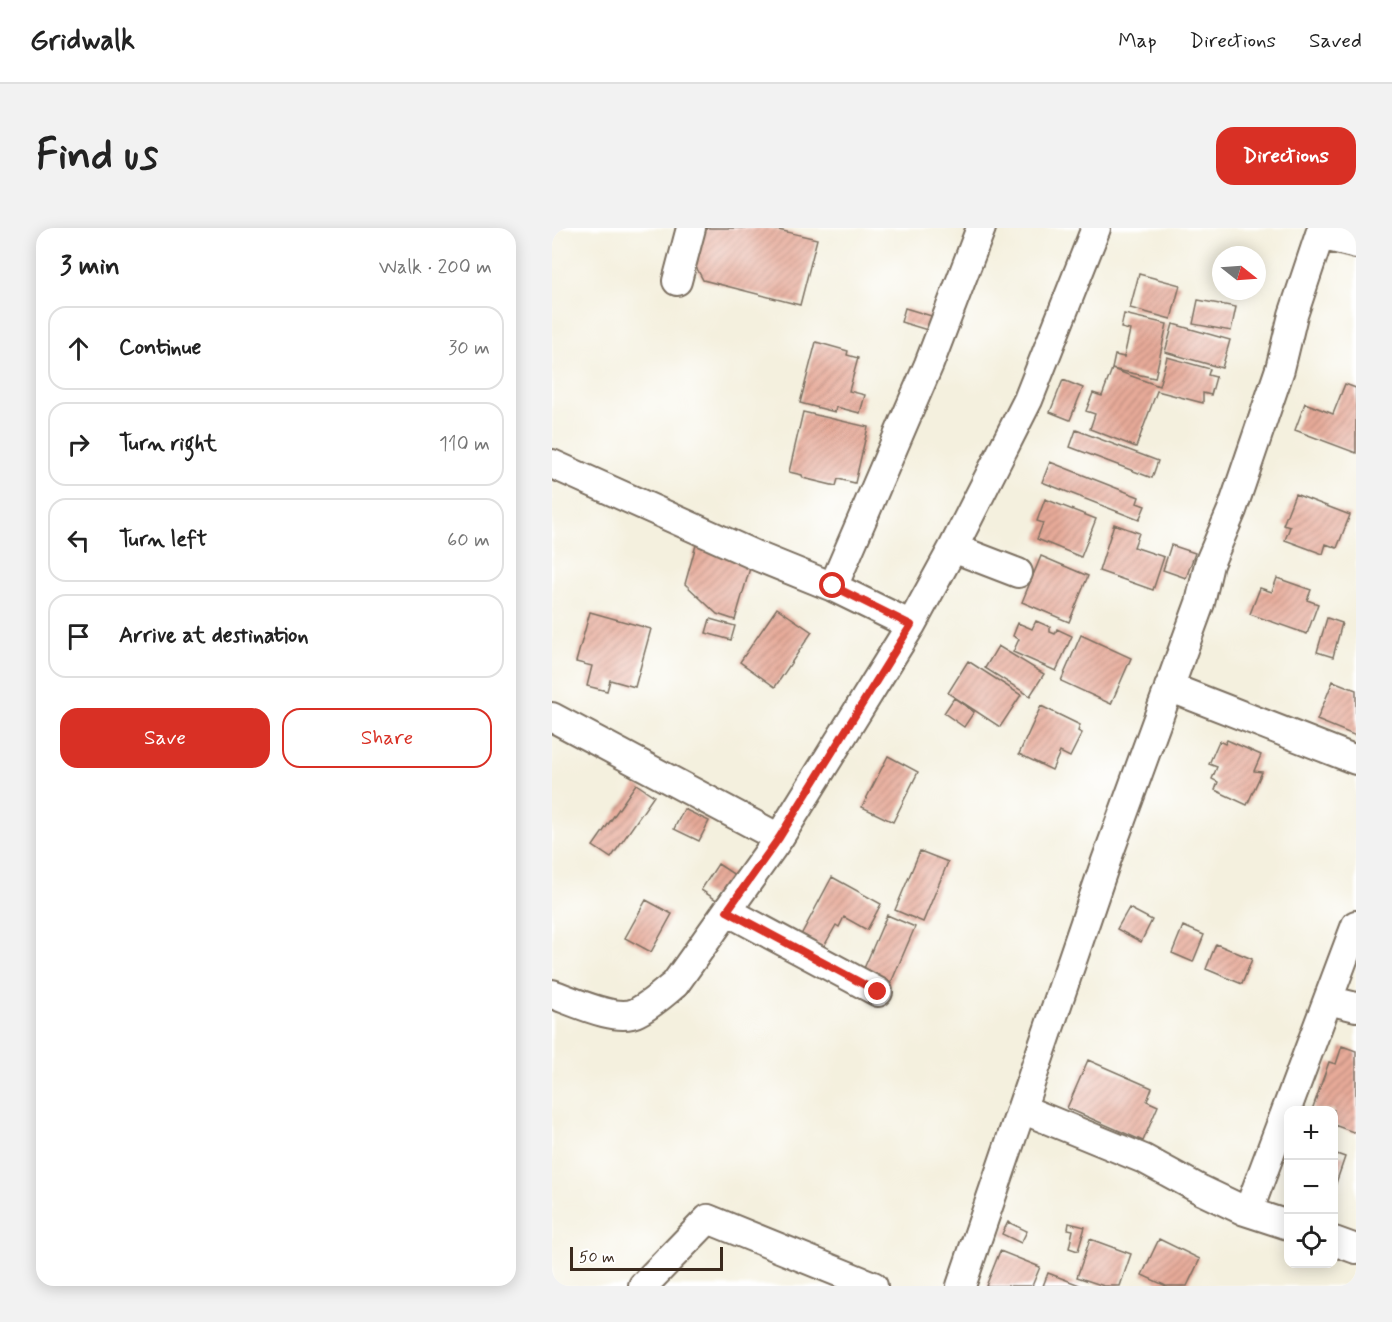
<!DOCTYPE html>
<html lang="en">
<head>
<meta charset="utf-8">
<style>
	body { margin:0; font-family:Mynerve,sans-serif; background:#f2f2f2; color:#222 }
	.controls { position:absolute; right:18px; bottom:18px; display:grid; overflow:hidden; border-radius:12px; box-shadow:0 3px 15px #0003 }
	.controls button { width:54px; height:54px; display:grid; place-items:center; padding:0; border:0; border-bottom:2px solid #e0e0e0; background:#fff; color:#222; font:30px sans-serif }
	.compass { position:absolute; left:660px; top:18px; width:54px; height:54px; border-radius:50%; background:#fff; box-shadow:0 3px 15px #0003; rotate:107deg }
	.scale { position:absolute; left:18px; bottom:15px; width:153px; box-sizing:border-box; padding-left:6px; border:3px solid #3b2a1e; border-top:0; font-size:16px; line-height:21px; white-space:nowrap; color:#3b2a1e; -webkit-text-stroke:4px #fff; paint-order:stroke }
	.stop { position:absolute; width:18px; height:18px; margin:-14px; border:4px solid #d93025; border-radius:50%; background:#fff }
	.stop.end { background:#d93025; border-color:#fff; box-shadow:0 2px 6px #0008 }
	.list { margin:0; padding:0; list-style:none }
	h2 { display:flex; justify-content:space-between; align-items:center; height:78px; margin:0; padding:0 24px; font-size:26px }
	h2 small { font-size:20px; font-weight:400; color:#767676 }
	.list li { display:grid; grid-template-columns:39px 1fr auto; gap:18px; align-items:center; box-sizing:border-box; height:84px; margin:0 12px 12px; padding:0 12px; border:2px solid #e0e0e0; border-radius:18px }
	.list b { display:block; font-size:22px; white-space:nowrap }
	.list em { font-size:20px; font-style:normal; color:#767676 }
	.actions { display:flex; gap:12px; padding:18px 24px }
	.actions a { flex:1; padding:14px 0; border:2px solid #d93025; border-radius:18px; text-align:center; font-size:21px; color:#d93025 }
	.actions .main { background:#d93025; color:#fff }
	.icon { flex:none; width:33px; height:33px; fill:none; stroke:currentColor; stroke-width:2; stroke-linecap:round; stroke-linejoin:round }
	.map { position:relative; flex:none; width:804px; height:1058px; overflow:hidden; border-radius:18px }
	header { display:flex; align-items:center; gap:36px; box-sizing:border-box; height:84px; padding:0 30px; background:#fff; border-bottom:2px solid #e0e0e0 }
	header strong { font-size:28px }
	nav { display:flex; gap:33px; margin-inline-start:auto; font-size:21px }
	.intro { display:flex; align-items:center; justify-content:space-between; box-sizing:border-box; height:144px; padding:0 36px }
	h1 { margin:0; font-size:42px }
	.button { padding:15px 27px; border-radius:18px; background:#d93025; color:#fff; font-size:21px; font-weight:700 }
	main { display:flex; gap:36px; padding:0 36px }
	aside { flex:1; background:#fff; border-radius:18px; box-shadow:0 3px 15px #0003 }
	.map>svg:first-child { display:block }
	.building { fill:url(#building-hatch) }
	.lines { fill:none; stroke-linecap:round; stroke-linejoin:round }
	.minor-casing { stroke:#7c6f61; stroke-width:32 }
	.minor { stroke:#fff; stroke-width:28 }
	.route { stroke:#d93025; stroke-width:8 }
</style>
</head>
<body>
<header>
<strong>Gridwalk</strong>
<nav><a>Map</a><a>Directions</a><a>Saved</a></nav>
</header>
<div class="intro"><h1>Find us</h1><a class="button">Directions</a></div>
<main>
<aside>
<h2>3 min<small>Walk · 200 m</small></h2>
<ul class="list">
<li><svg class="icon" aria-label="ahead" viewBox="0 0 24 24"><path d="M12 20V5M6 11l6-6 6 6"/></svg><div><b>Continue</b></div><em>30 m</em></li>
<li><svg class="icon" aria-label="right" viewBox="0 0 24 24"><path d="M7 20v-9h11M14 6l5 5-5 5"/></svg><div><b>Turn right</b></div><em>110 m</em></li>
<li><svg class="icon" aria-label="left" viewBox="0 0 24 24"><path d="M17 20v-9H6M10 6l-5 5 5 5"/></svg><div><b>Turn left</b></div><em>60 m</em></li>
<li><svg class="icon" aria-label="arrive" viewBox="0 0 24 24"><path d="M6 21V4h12l-3 4 3 4H6"/></svg><div><b>Arrive at destination</b></div></li>
</ul>
<div class="actions"><a class="main">Save</a><a>Share</a></div>
</aside>
<div class="map">
<svg width="804" height="1058" viewBox="0 0 804 1058">
	<defs>
		<pattern id="building-hatch" width="6" height="6" patternUnits="userSpaceOnUse" patternTransform="scale(1.5)"><rect width="6" height="6" fill="#e7aa99"/><path d="M-1 1l2-2M0 6l6-6M5 7l2-2" fill="none" stroke="#bc8b7c"/></pattern>
	</defs>
	<rect width="100%" height="100%" fill="#fff"/>
	<filter id="ink" filterUnits="userSpaceOnUse"><feTurbulence type="fractalNoise" baseFrequency=".0167" numOctaves="2"/><feDisplacementMap in="SourceGraphic" scale="12" xChannelSelector="R" yChannelSelector="G"/><feConvolveMatrix kernelMatrix="1 2 1 2 8 2 1 2 1" color-interpolation-filters="sRGB"/></filter>
	<filter id="wash" filterUnits="userSpaceOnUse"><feTurbulence type="fractalNoise" baseFrequency=".008" numOctaves="4" result="noise"/><feDisplacementMap in="SourceGraphic" scale="24" xChannelSelector="R" yChannelSelector="G"/><feGaussianBlur stdDeviation="1.35" result="paint"/><feColorMatrix in="noise" values="0 0 0 0 0 0 0 0 0 0 0 0 0 0 0 0 0 1.4 0 .05"/><feComposite in="paint" operator="in"/></filter>
	<g filter="url(#wash)">
		<rect width="100%" height="100%" fill="#f4f0de"/>
		<g id="blocks">
			<path class="building" d="M150,0H218L265,11L248,77L151,52L142,35Z
				M587,46L628,57L619,91L578,80Z
				M646,72L684,79L679,103L641,96Z
				M353,80L383,89L382,104L349,94Z
				M572,86L615,96L603,150L560,141L563,127L572,129L578,102L569,100Z
				M621,96L678,112L670,140L613,124Z
				M264,114L296,123L295,127L306,130L297,163L313,167L308,185L284,179L283,184L248,175Z
				M615,129L658,141L656,147L664,149L659,167L651,165V175L605,163L584,219L538,201L543,186L534,183L541,165L550,168L560,141L607,158Z
				M511,152L531,160L518,192L498,184Z
				M793,156L804,160V225L743,202L753,175L781,186Z
				M251,184L316,199L303,255L286,251L284,258L251,250L250,247L237,244Z
				M524,202L606,233L600,250L518,219Z
				M498,234L587,269L585,275L593,278L587,292L490,254Z
				M743,266L798,287L785,320L774,316L771,326L733,312L738,299L731,297Z
				M493,271L544,291L529,329L485,311L491,295L485,293Z
				M562,296L587,305L582,319L612,329L601,362L547,343Z
				M144,317L200,333L183,392L165,386L133,356Z
				M619,317L643,325L634,350L611,342Z
				M489,328L536,348L517,394L470,374Z
				M725,350L759,362L755,372L766,376L755,406L698,386L708,360L720,364Z
				M225,380L260,404L223,459L188,434Z
				M38,384L99,401L83,459L58,452L55,463L35,458L40,438L24,434Z
				M775,390L790,395L781,429L765,424Z
				M158,391L183,398L179,412L154,405Z
				M484,393L498,399V404L503,406L505,401L520,408L504,443L461,424L467,411L461,408L466,395L480,401Z
				M529,407L579,430L559,476L509,453Z
				M446,418L492,446L478,468L433,440Z
				M416,433L469,467L448,499L396,465Z
				M781,453L804,462V508L765,492Z
				M402,470L422,484L412,499L392,485Z
				M489,478L528,497L526,503L530,505L518,529L508,524L500,542L467,526Z
				M675,512L709,527L702,543L710,544L695,577L663,562L666,554L660,551L665,539L657,536L667,513L673,516Z
				M336,528L366,544L341,594L310,579Z
				M84,556L102,568L59,630L41,618Z
				M132,581L157,593L147,613L122,601Z
				M368,623L396,634L371,694L343,682Z
				M166,636L186,649L169,675L149,662Z
				M280,649L329,676L315,702L292,689L287,699L284,697L271,720L249,707Z
				M94,672L120,686L99,724L73,710Z
				M577,680L600,692L589,714L565,701Z
				M335,687L363,699L338,757L310,745Z
				M631,698L652,707L641,734L620,725Z
				M664,716L700,731L690,756L654,741Z
				M790,818L804,823V905L782,897V882H760L777,834L784,836Z
				M536,832L600,860L595,873L606,878L591,913L515,880Z
				M782,925L793,929L782,961Z
				M456,994L475,1003L469,1015L450,1006Z
				M517,995L533,999L526,1023L517,1020L521,1002L516,1001Z
				M538,1011L579,1026L568,1058H552L525,1049Z
				M607,1011L648,1031L635,1058H614L590,1047Z
				M448,1023L488,1039L480,1058H434Z
				M496,1045L530,1058H491Z"/>
		</g>
	</g>
	<g filter="url(#ink)">
		<use href="#blocks" fill-opacity="0" stroke="#7c6f61" stroke-width="1.5"/>
		<g class="lines">
			<defs>
				<path id="minor" d="M768,7L804,16
					M125,53L139,0
					M0,236L207,329L281,359L359,397
					M401,320L466,345
					M281,359L377,136L429,0
					M617,459L804,532
					M0,489L227,610
					M175,683L326,764
					M0,766C21,773 65,795 85,784C99,777 111,766 123,756L227,610L359,397L401,320L476,172L544,0
					M776,772L804,779
					M470,881L592,931L649,962L693,983L736,997
					M696,984L804,697
					M782,1013L804,1021
					M91,1058L156,991L321,1058
					M409,1058L554,633L648,375L657,336L680,282L728,141L741,87L770,0"/>
			</defs>
			<use href="#minor" class="minor-casing"/>
			<use href="#minor" class="minor"/>
		</g>
	</g>
	<g class="lines" filter="url(#ink)">
		<path class="route" d="M281,358L359,397L227,610L175,683L326,764"/>
	</g>
</svg>
<div class="controls">
<button>+</button>
<button>−</button>
<button><svg class="icon" aria-label="locate" viewBox="0 0 24 24"><circle cx="12" cy="12" r="6"/><path d="M12 2v4M12 18v4M2 12h4M18 12h4"/></svg></button>
</div>
<svg class="compass" viewBox="-18 -18 36 36"><path d="M0-13l5 13h-10z" fill="#e53935"/><path d="M0 13l5-13h-10z" fill="#767676"/></svg>
<div class="scale">50 m</div>
<div class="stop" style="left:281px;top:358px"></div>
<div class="stop end" style="left:326px;top:764px"></div>
</div>
</main>
</body>
</html>
